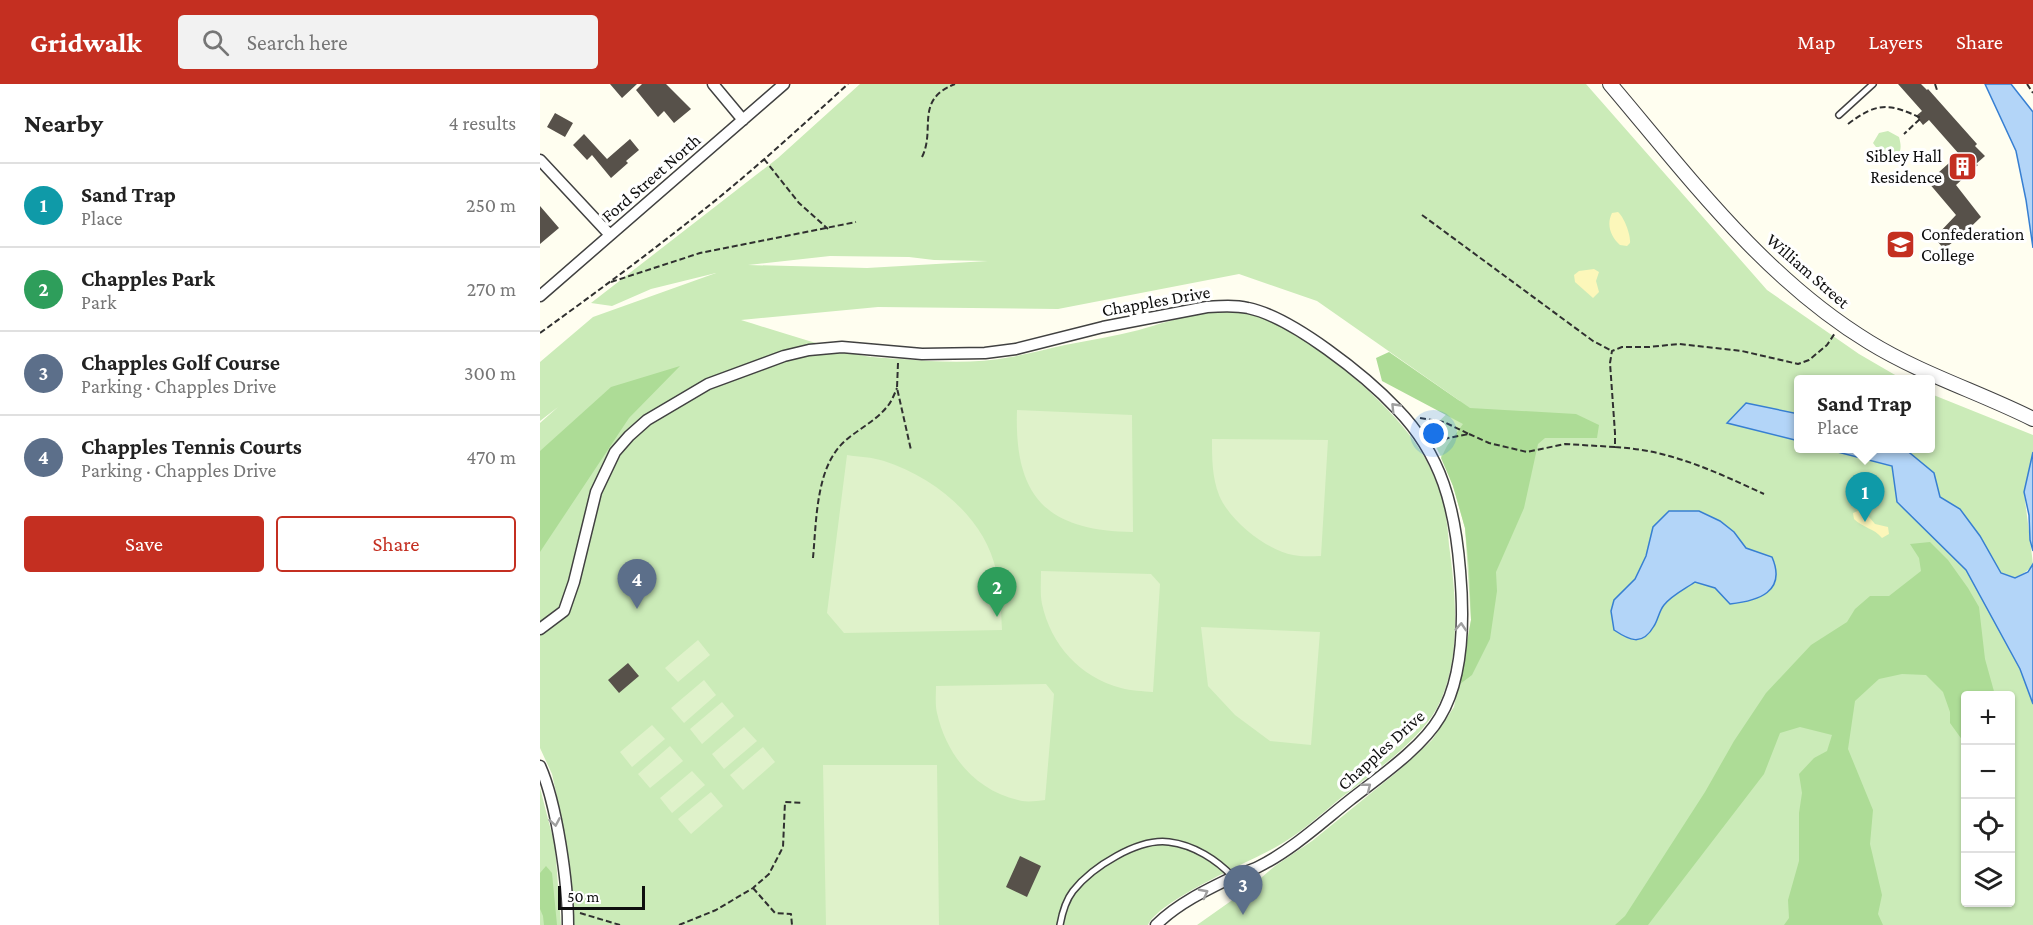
<!DOCTYPE html>
<html lang="en">
<head>
<meta charset="utf-8">
<style>
	body { margin:0; font-family:"Crimson Pro",serif; background:#f2f2f2; color:#222 }
	.controls { position:absolute; right:18px; bottom:18px; display:grid; overflow:hidden; border-radius:6px; box-shadow:0 2px 4px #0004 }
	.controls button { width:54px; height:54px; display:grid; place-items:center; padding:0; border:0; border-bottom:2px solid #e0e0e0; background:#fff; color:#222; font:30px sans-serif }
	.scale { position:absolute; left:18px; bottom:15px; width:87px; box-sizing:border-box; padding-left:6px; border:3px solid #0e0e0e; border-top:0; font-size:16px; line-height:21px; white-space:nowrap; color:#0e0e0e; -webkit-text-stroke:4px #fff; paint-order:stroke }
	.you { position:absolute; left:894px; top:350px; width:21px; height:21px; margin:-15px; border:4px solid #fff; border-radius:50%; background:#1a73e8; box-shadow:0 0 0 9px #1a73e833 }
	.badge { display:grid; place-items:center; width:39px; height:39px; border-radius:50%; background:#c42f21; color:#fff; font-size:20px; font-weight:700 }
	.pin { position:absolute; translate:-50% -50px; filter:drop-shadow(0 2px 3px #0008) }
	.pin::after { content:''; position:absolute; top:32px; width:21px; height:18px; background:inherit; clip-path:polygon(0 0,100% 0,50% 100%) }
	.popup { position:absolute; left:1254px; top:291px; width:141px; height:78px; box-sizing:border-box; display:grid; place-content:center; border-radius:6px; background:#fff; filter:drop-shadow(0 2px 4px #0005); font-size:20px; white-space:nowrap; color:#767676 }
	.popup b { font-size:22px; color:#222 }
	.popup::after { content:''; position:absolute; left:50%; top:100%; margin-left:-12px; border:12px solid transparent; border-top-color:#fff }
	.list { margin:0; padding:0; list-style:none }
	h2 { display:flex; justify-content:space-between; align-items:center; height:78px; margin:0; padding:0 24px; font-size:26px }
	h2 small { font-size:20px; font-weight:400; color:#767676 }
	.list li { display:grid; grid-template-columns:39px 1fr auto; gap:18px; align-items:center; box-sizing:border-box; height:84px; padding:0 24px; border-top:2px solid #e0e0e0 }
	.list b { display:block; font-size:22px; white-space:nowrap }
	.list p { margin:0; font-size:20px; white-space:nowrap; color:#767676 }
	.list em { font-size:20px; font-style:normal; color:#767676 }
	.actions { display:flex; gap:12px; padding:18px 24px }
	.actions a { flex:1; padding:14px 0; border:2px solid #c42f21; border-radius:6px; text-align:center; font-size:21px; color:#c42f21 }
	.actions .main { background:#c42f21; color:#fff }
	.icon { flex:none; width:33px; height:33px; fill:none; stroke:currentColor; stroke-width:2; stroke-linecap:round; stroke-linejoin:round }
	.map { position:relative; flex:none; width:1493px; height:841px; overflow:hidden }
	header { display:flex; align-items:center; gap:36px; box-sizing:border-box; height:84px; padding:0 30px; background:#c42f21; color:#fff }
	header strong { font-size:28px }
	nav { display:flex; gap:33px; margin-inline-start:auto; font-size:21px }
	.search { width:420px; height:54px; background:#f2f2f2; display:flex; align-items:center; gap:15px; box-sizing:border-box; padding:0 21px; border-radius:6px; color:#767676; font-size:22px }
	main { display:flex }
	aside { flex:1; background:#fff }
	.map>svg:first-child { display:block }
	.green { fill:#cbebb8; fill-rule:evenodd }
	.forest { fill:#addc96 }
	.sand { fill:#fcf7ba }
	.pitch { fill:#dff2ca }
	.water { fill:#b3d5f8; stroke:#377fd2; stroke-width:1.5 }
	.building { fill:#57514a }
	.lines { fill:none; stroke-linecap:round; stroke-linejoin:round }
	.service-casing { stroke:#414141; stroke-width:8 }
	.minor-casing { stroke:#414141; stroke-width:13 }
	.tertiary-casing { stroke:#414141; stroke-width:16 }
	.path { stroke:#303030; stroke-width:2; stroke-dasharray:6 3; stroke-linecap:butt }
	.service { stroke:#fff; stroke-width:5 }
	.minor { stroke:#fff; stroke-width:10 }
	.tertiary { stroke:#fff; stroke-width:14 }
	.oneway { stroke:#9f9f9f }
	.labels { text-anchor:middle; stroke-width:6; stroke-linejoin:round; paint-order:stroke }
	.poi-label { font-size:18px; fill:#0e0e0e; stroke:#fff; text-anchor:end }
	.street-label { font-size:18px; fill:#0e0e0e; stroke:#fff }
</style>
</head>
<body>
<header>
<strong>Gridwalk</strong>
<div class="search"><svg class="icon" aria-label="search" viewBox="0 0 24 24"><circle cx="10" cy="10" r="6"/><path d="M15 15l6 6"/></svg>Search here</div>
<nav><a>Map</a><a>Layers</a><a>Share</a></nav>
</header>
<main>
<aside>
<h2>Nearby<small>4 results</small></h2>
<ul class="list">
<li><span class="badge" style="background:#0f9aa8">1</span><div><b>Sand Trap</b><p>Place</p></div><em>250 m</em></li>
<li><span class="badge" style="background:#2e9e5b">2</span><div><b>Chapples Park</b><p>Park</p></div><em>270 m</em></li>
<li><span class="badge" style="background:#5c6f8a">3</span><div><b>Chapples Golf Course</b><p>Parking · Chapples Drive</p></div><em>300 m</em></li>
<li><span class="badge" style="background:#5c6f8a">4</span><div><b>Chapples Tennis Courts</b><p>Parking · Chapples Drive</p></div><em>470 m</em></li>
</ul>
<div class="actions"><a class="main">Save</a><a>Share</a></div>
</aside>
<div class="map">
<svg width="1493" height="841" viewBox="0 0 1493 841">
	<rect width="100%" height="100%" fill="#fffef0"/>
	<path class="green" d="M320,0H1046L1227,206L1319,270L1362,295L1259,296V364H1391V310L1493,351V368L1484,408L1493,480C1481,498 1454,497 1434,500L1480,585L1493,620V841H657L708,805L735,782L772,757L857,688L892,656L914,623L931,536L925,444L913,402L905,380L888,348L920,317L777,217L699,190L518,225L338,223L201,236C240,248 280,261 320,271C333,274 348,274 361,275C398,278 435,280 471,273C489,270 507,265 525,261C550,256 575,252 599,246C631,237 675,221 707,229C761,241 855,322 882,369C890,382 897,398 902,413C906,429 908,445 909,461C916,511 922,577 897,624C879,657 832,690 802,713C781,730 760,750 736,763C709,778 619,816 608,841H22V736L12,690L0,664V339L18,323L0,337V278L53,233L176,189L111,205L72,222L51,219L238,74ZM290,172L369,173L394,176L448,177L327,184L208,181ZM1426,612H1470V818H1426Z
		M1348,47L1359,53C1363,67 1360,74 1345,75L1333,59L1339,49Z
		M0,704L15,762L21,841H0Z"/>
	<path class="forest" d="M849,268L930,324L1036,330L1059,341L1057,354H1005L998,360L984,424L956,488L957,507L950,555L932,591L920,600L931,536L929,485L925,444L913,402L901,374L907,362L923,340L842,297L836,274Z
		M140,282L89,334L0,468V367L71,303Z
		M1390,458L1408,476L1428,504L1439,523L1445,575L1455,611L1426,612L1425,657H1423L1410,639V628L1403,608L1386,591L1362,590L1339,595L1315,617L1308,665L1333,726L1330,760L1342,811L1338,830L1343,841H1244L1249,834L1248,816L1259,777V729L1262,709L1259,690L1274,674L1287,667L1292,651L1260,643L1240,649L1224,690L1108,841H1075L1085,832L1165,708L1194,657L1226,609L1271,561L1307,538L1315,525L1330,512H1349L1381,487L1379,474L1370,460Z
		M6,782L12,789L17,841H4L3,832L0,825V789Z"/>
	<path class="sand" d="M1078,128C1084,133 1091,151 1090,159L1087,162L1080,161C1071,153 1066,141 1072,129Z
		M1054,185L1059,188L1056,197L1059,208L1053,214L1035,198L1034,191L1039,187Z
		M1320,426L1324,427L1335,440L1348,443L1349,450L1342,454C1334,444 1323,444 1314,435L1313,429Z"/>
	<path class="pitch" d="M477,326L592,331L593,448C506,447 474,412 477,326Z
		M672,355L788,356L781,472C772,472 762,473 753,471C726,466 689,436 679,411C672,393 672,374 672,355Z
		M307,371C319,373 332,373 344,377C393,393 444,432 456,486C460,506 461,526 462,546L304,549L287,529Z
		M501,487L611,490L620,500L613,608C603,607 591,607 581,604C540,593 511,561 502,520C500,510 501,498 501,487Z
		M661,543L780,548L771,661L730,657L695,631L668,602Z
		M158,556L170,571L138,598L125,584Z
		M164,596L176,611L144,639L131,624Z
		M506,600L514,610L505,716C498,717 489,718 482,717C437,708 407,673 397,629C395,621 396,610 396,602Z
		M182,618L194,632L162,660L150,645Z
		M112,641L125,655L92,683L80,668Z
		M204,643L217,657L184,685L172,670Z
		M130,662L143,677L110,704L98,690Z
		M223,663L235,678L203,706L190,691Z
		M283,681H397L399,841H286Z
		M152,687L165,701L132,729L120,714Z
		M171,708L183,722L151,750L138,735Z"/>
	<path class="water" d="M1445,0H1471L1493,28V164L1486,116L1476,67Z
		M1206,319L1259,330V357L1187,339Z
		M1286,365H1365L1394,389L1400,413L1420,425L1440,452L1461,489L1475,494L1488,488L1493,480V620L1480,585L1426,486L1357,418L1352,382Z
		M1493,368V467L1490,456L1489,431L1484,408Z
		M1129,427H1159L1180,437L1194,448L1206,464L1232,473C1247,508 1218,517 1190,520L1175,504L1155,498C1145,505 1132,511 1124,521C1119,527 1118,536 1114,542C1102,563 1089,556 1074,546L1071,527L1074,516L1095,495L1106,472L1113,443Z"/>
	<path class="building" d="M70,0H97L82,14Z
		M102,0H126L151,25L134,39L124,27L118,33L96,6Z
		M1358,0H1381L1387,6L1388,5L1437,60L1435,62L1445,72L1436,80L1438,81L1416,101L1441,133L1414,159L1413,158L1404,165L1398,158L1402,155L1398,150L1416,131L1388,98L1419,70L1389,36L1383,41L1376,32L1382,27Z
		M15,29L33,39L25,53L7,43Z
		M44,50L67,75L90,55L99,66L86,77L88,79L71,94L52,71L47,76L33,61Z
		M0,122L19,144L0,160Z
		M88,579L99,592L79,609L68,596Z
		M480,772L501,782L487,813L466,803Z"/>
	<g class="lines">
		<defs>
			<path id="service" d="M1299,31L1333,0
				M520,841C522,830 526,816 533,807C552,783 598,754 629,758C654,761 677,776 693,793"/>
			<path id="minor" d="M173,0L203,36
				M0,76L70,151
				M0,212L244,0
				M0,545L24,527L34,498L56,408L75,368L89,352L107,336L168,300L244,272L269,266L302,263L382,270L445,269L476,265L563,243L667,223C681,222 695,221 708,224C752,233 826,292 857,325C902,371 915,424 920,487C924,532 924,593 900,633C882,664 838,694 810,716C781,739 752,766 718,783C710,787 701,789 693,793C666,806 637,820 616,841
				M0,682C17,720 28,799 28,841"/>
			<path id="tertiary" d="M1070,0C1148,92 1224,194 1329,258C1381,290 1439,308 1493,335"/>
		</defs>
		<use href="#service" class="service-casing"/>
		<use href="#minor" class="minor-casing"/>
		<use href="#tertiary" class="tertiary-casing"/>
		<path class="path" d="M1395,0L1397,6
			M1487,0L1493,9
			M1308,40C1337,18 1349,19 1381,34L1364,50
			M382,73C396,45 374,16 415,0
			M224,75L259,119L288,145
			M882,131L1053,257L1072,267
			M71,198L160,169L316,138
			M0,249C58,207 115,165 171,120C218,82 263,41 308,0
			M358,279L357,304L371,366
			M880,334L904,338L929,350L908,354L898,360
			M929,350L949,359L987,368L1025,360L1075,363V349L1070,279L1072,267L1082,263H1109L1139,260L1202,267L1258,280L1269,276L1287,261L1295,249
			M1075,363C1130,366 1174,387 1224,410
			M273,474C276,442 276,397 294,370C306,350 331,342 346,324C351,319 354,311 357,304
			M213,804L235,829L251,830L252,841
			M40,829L80,841
			M139,841L176,826L213,804L229,790L243,763L245,718L263,719"/>
		<use href="#service" class="service"/>
		<use href="#minor" class="minor"/>
		<use href="#tertiary" class="tertiary"/>
	</g>
	<defs><path id="oneway-chevron" d="M-2-3.5L2.5 0L-2 3.5" fill="none" stroke-width="1.6" stroke-linecap="round" stroke-linejoin="round" transform="scale(1.5)"/></defs>
	<g class="oneway">
		<use href="#oneway-chevron" transform="translate(855 323) rotate(-134)"/>
		<use href="#oneway-chevron" transform="translate(921 543) rotate(-86)"/>
		<use href="#oneway-chevron" transform="translate(827 703) rotate(-38)"/>
		<use href="#oneway-chevron" transform="translate(15 738) rotate(80)"/>
		<use href="#oneway-chevron" transform="translate(664 809) rotate(-28)"/>
	</g>
	<defs>
		<symbol id="building-square" viewBox="-11 -11 22 22"><rect x="-9" y="-9" width="18" height="18" rx="4" fill="#c42f21" stroke="#fff"/><path d="M-4-6H4V6H1V3H-1V6H-4ZM-2.5-4.3h1.7v1.8h-1.7ZM.8-4.3h1.7v1.8H.8ZM-2.5-1h1.7V.8h-1.7ZM.8-1h1.7V.8H.8Z" fill="#fff"/></symbol>
		<symbol id="university-square" viewBox="-11 -11 22 22"><rect x="-9" y="-9" width="18" height="18" rx="4" fill="#c42f21" stroke="#fff"/><path d="M0-5L7-2L0 1L-7-2ZM-4 1L0 2.5L4 1V4Q0 6-4 4Z" fill="#fff"/></symbol>
	</defs>
	<g fill-rule="evenodd">
		<use href="#building-square" x="1406" y="66" width="33" height="33"/>
		<use href="#university-square" x="1344" y="144" width="33" height="33"/>
	</g>
	<g class="labels">
		<g class="poi-label">
			<text x="1402" y="78">Sibley Hall<tspan x="1402" dy="21">Residence</tspan></text>
			<text x="1381" y="156" text-anchor="start">Confederation<tspan x="1381" dy="21">College</tspan></text>
		</g>
		<g class="street-label">
			<text transform="translate(111 94) rotate(-41)" y="6">Ford Street North</text>
			<text transform="translate(1268 187) rotate(41)" y="6">William Street</text>
			<text transform="translate(616 217) rotate(-10)" y="6">Chapples Drive</text>
			<text transform="translate(841 666) rotate(-42)" y="6">Chapples Drive</text>
		</g>
	</g>
</svg>
<div class="controls">
<button>+</button>
<button>−</button>
<button><svg class="icon" aria-label="locate" viewBox="0 0 24 24"><circle cx="12" cy="12" r="6"/><path d="M12 2v4M12 18v4M2 12h4M18 12h4"/></svg></button>
<button><svg class="icon" aria-label="layers" viewBox="0 0 24 24"><path d="M12 4l9 5-9 5-9-5zM3 14l9 5 9-5"/></svg></button>
</div>
<div class="scale">50 m</div>
<div class="you"></div>
<div class="pin badge" style="left:1325px;top:438px;background:#0f9aa8">1</div>
<div class="popup"><b>Sand Trap</b>Place</div>
<div class="pin badge" style="left:457px;top:533px;background:#2e9e5b">2</div>
<div class="pin badge" style="left:703px;top:831px;background:#5c6f8a">3</div>
<div class="pin badge" style="left:97px;top:525px;background:#5c6f8a">4</div>
</div>
</main>
</body>
</html>
